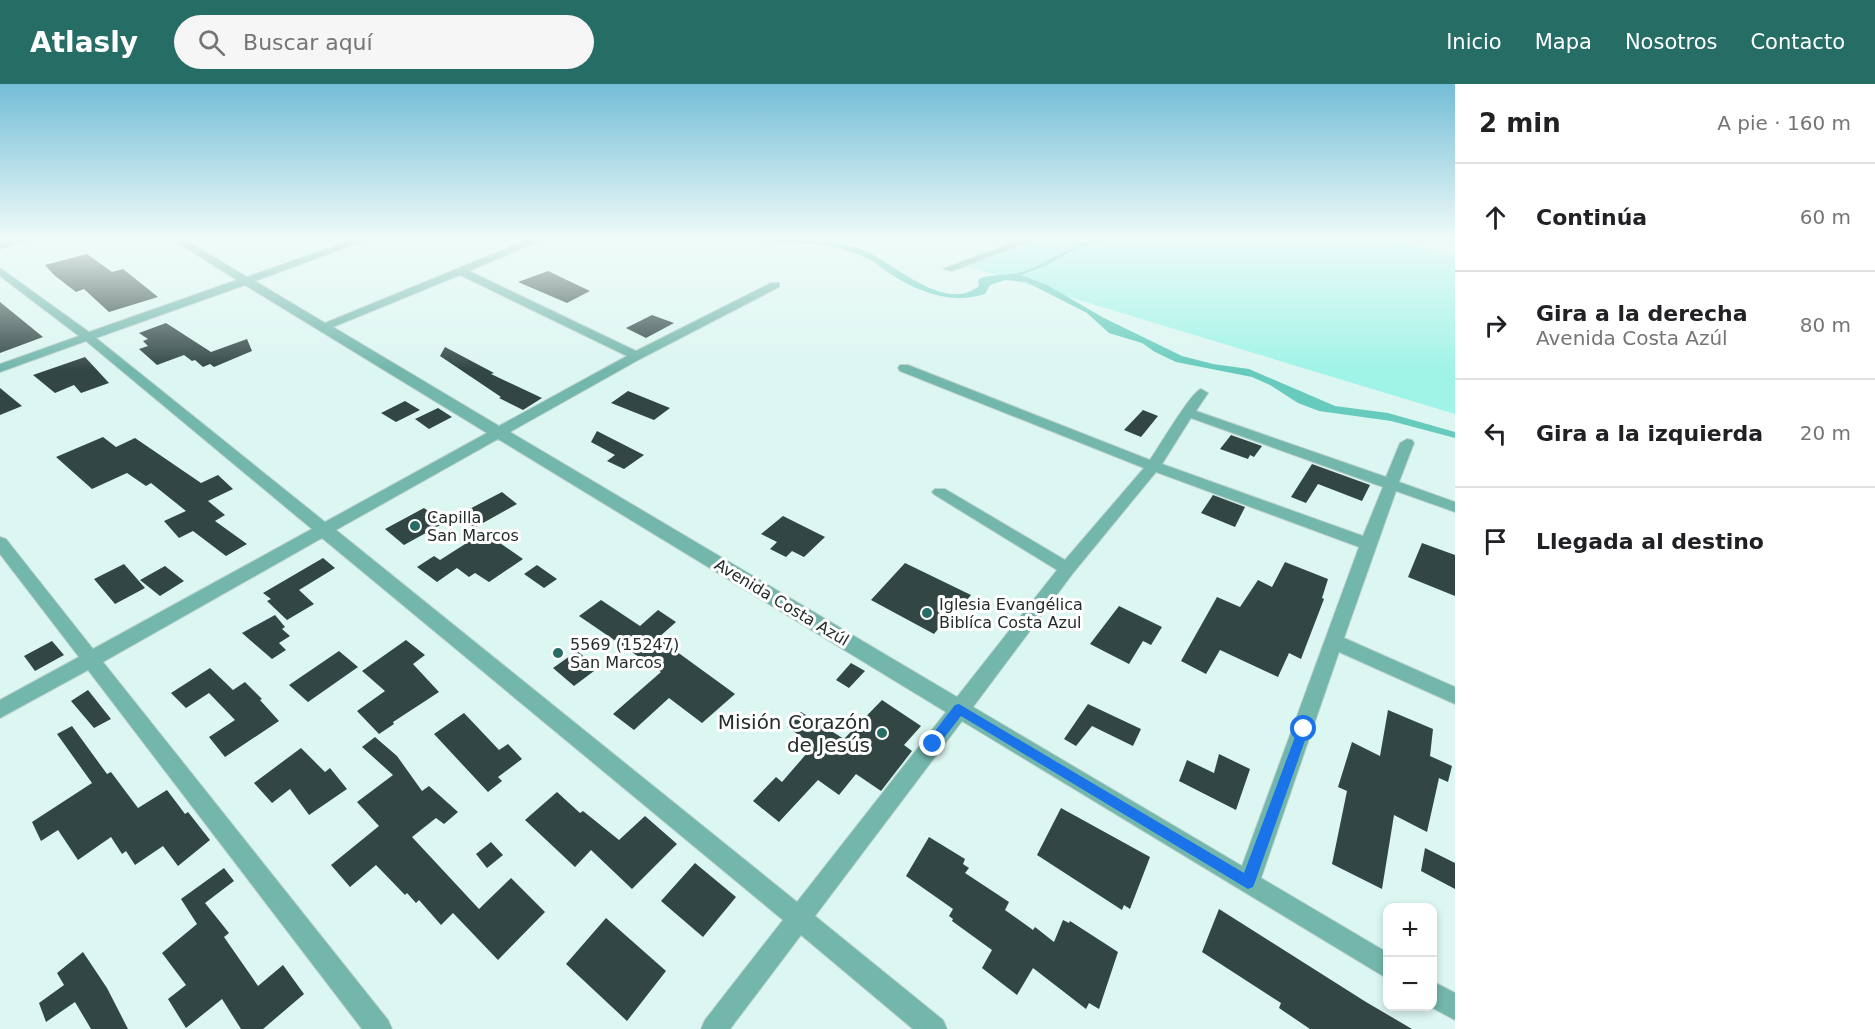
<!DOCTYPE html>
<html lang="es">
<head>
<meta charset="utf-8">
<style>
	body { margin:0; font-family:"DejaVu Sans",sans-serif; background:#f6f6f6; color:#202124 }
	.controls { position:absolute; right:18px; bottom:18px; display:grid; overflow:hidden; border-radius:12px; box-shadow:0 3px 9px #0003 }
	.controls button { width:54px; height:54px; display:grid; place-items:center; padding:0; border:0; border-bottom:2px solid #e0e0e0; background:#fff; color:#202124; font:30px sans-serif }
	.stop { position:absolute; width:18px; height:18px; margin:-14px; border:4px solid #1a73e8; border-radius:50%; background:#fff }
	.stop.end { background:#1a73e8; border-color:#fff; box-shadow:0 2px 6px #0008 }
	.list { margin:0; padding:0; list-style:none }
	h2 { display:flex; justify-content:space-between; align-items:center; height:78px; margin:0; padding:0 24px; font-size:26px }
	h2 small { font-size:20px; font-weight:400; color:#757577 }
	.list li { display:grid; grid-template-columns:39px 1fr auto; gap:18px; align-items:center; box-sizing:border-box; height:108px; padding:0 24px; border-top:2px solid #e0e0e0 }
	.list b { display:block; font-size:22px; white-space:nowrap }
	.list p { margin:0; font-size:20px; white-space:nowrap; color:#757577 }
	.list em { font-size:20px; font-style:normal; color:#757577 }
	.icon { flex:none; width:33px; height:33px; fill:none; stroke:currentColor; stroke-width:2; stroke-linecap:round; stroke-linejoin:round }
	.map { position:relative; flex:none; width:1455px; height:945px; overflow:hidden }
	header { display:flex; align-items:center; gap:36px; box-sizing:border-box; height:84px; padding:0 30px; background:#256d65; color:#fff }
	header strong { font-size:28px }
	nav { display:flex; gap:33px; margin-inline-start:auto; font-size:21px }
	.search { width:420px; height:54px; background:#f6f6f6; display:flex; align-items:center; gap:15px; box-sizing:border-box; padding:0 21px; border-radius:33px; color:#757577; font-size:22px }
	main { display:flex }
	aside { flex:1; background:#fff }
	.map>svg:first-child { display:block }
	.green { fill:#a0f3e7 }
	.water { fill:#66cbbd }
	.building { fill:#324744 }
	.lines { fill:none; stroke-linecap:round; stroke-linejoin:round }
	.minor-casing { stroke:#bbd2cd; stroke-width:2 }
	.minor { fill:#73b6ac; fill-rule:evenodd }
	.route { fill:#1a73e8 }
	.poi-dot { fill:#256d65; stroke:#fff; stroke-width:2 }
	.labels { text-anchor:middle; stroke-width:6; stroke-linejoin:round; paint-order:stroke }
	.poi-label { font-size:16px; fill:#232d2b; stroke:#fff; text-anchor:start }
	.street-label { font-size:16px; fill:#232d2b; stroke:#fff }
	.near-poi-label { font-size:20px; fill:#232d2b; stroke:#fff; text-anchor:end }
</style>
</head>
<body>
<header>
<strong>Atlasly</strong>
<div class="search"><svg class="icon" aria-label="search" viewBox="0 0 24 24"><circle cx="10" cy="10" r="6"/><path d="M15 15l6 6"/></svg>Buscar aquí</div>
<nav><a>Inicio</a><a>Mapa</a><a>Nosotros</a><a>Contacto</a></nav>
</header>
<main>
<div class="map">
<svg width="1455" height="945" viewBox="0 0 1455 945">
	<rect width="100%" height="100%" fill="#dcf6f1"/>
	<path class="green" d="M1030,154H1388L1455,172V330L960,180Z"/>
	<path class="water" d="M748,154C784,154 823,153 858,164C891,175 943,231 979,202L978,196L981,194C995,190 1009,192 1022,188C1051,179 1077,154 1108,154L1078,163L1047,181L1021,191L1047,201L1104,234L1182,272L1213,280L1249,285L1335,322L1388,329L1455,348V354L1391,337L1319,327L1298,319L1270,301L1252,293L1176,278L1155,268L1142,259L1109,249L1087,229L1026,198L1005,196L990,201L985,210C949,221 919,208 889,189C879,182 870,174 857,170C843,165 827,161 812,160C791,159 768,161 748,154Z"/>
	<path class="building" d="M87,170L112,188L123,185L158,213L109,228L84,205L76,208L54,191L45,181Z
		M548,187L590,207L567,219L518,198Z
		M0,218L43,253L0,269Z
		M652,231L674,239L646,254L626,244Z
		M166,239L211,268L247,255L252,267L214,283L210,280L203,283L195,276L192,277L184,271L157,281L139,265L148,262L143,257L148,255L139,249Z
		M445,263L494,289L491,290L542,314L523,326L499,314L501,313L440,272Z
		M85,273L109,299L81,309L74,301L55,309L33,291Z
		M0,304L22,322L0,331Z
		M628,307L670,324L654,336L611,319Z
		M405,317L420,326L396,338L381,329Z
		M438,324L452,333L429,345L415,335Z
		M1143,326L1158,332L1141,353L1124,346Z
		M597,347L644,371L624,385L607,377L615,371L591,358Z
		M1231,351L1262,362L1254,373L1250,371L1248,375L1220,365Z
		M103,353L116,363L135,354L201,399L218,391L233,405L208,417L225,431L215,437L247,460L226,472L193,447L179,454L164,437L186,427L151,399L146,402L127,389L92,405L56,373Z
		M1312,380L1370,401L1362,417L1318,400L1306,419L1291,413Z
		M502,408L517,420L474,444L458,431Z
		M1213,411L1245,423L1235,443L1201,429Z
		M424,424L444,439L404,461L385,445Z
		M783,432L825,453L804,473L792,467L786,473L770,465L777,458L761,450Z
		M484,448L523,475L489,498L475,489L469,493L457,484L437,498L417,483L434,472L440,476Z
		M1422,459L1455,471V512L1408,493Z
		M323,474L335,484L299,506L314,520L287,536L267,517L271,515L263,509Z
		M1285,478L1328,495L1322,514L1324,515L1301,575L1289,569L1278,593L1220,566L1206,590L1181,577L1217,513L1240,523L1258,496L1272,503Z
		M905,479L971,511L961,523L958,521L934,550L871,516Z
		M124,480L145,504L115,520L94,495Z
		M537,481L557,495L544,504L524,490Z
		M165,482L184,497L160,512L140,496Z
		M601,516L640,542L658,526L676,538L658,554L735,610L702,639L669,614L634,646L613,630L661,588L579,532Z
		M1119,522L1162,543L1151,561L1143,557L1129,580L1090,560Z
		M275,531L285,543L282,545L290,552L279,559L286,566L272,575L242,549Z
		M406,556L425,571L413,580L439,608L393,638L394,640L379,650L357,627L385,607L362,587Z
		M52,557L64,571L35,587L24,572Z
		M339,567L358,583L308,618L289,601Z
		M577,567L598,584L574,602L553,584Z
		M851,579L865,587L849,604L836,596Z
		M210,584L233,606L245,598L262,615L260,616L279,637L225,673L209,653L235,636L209,609L186,624L171,609Z
		M88,606L111,635L94,644L71,617Z
		M882,616L921,642L904,661L912,667L881,707L856,690L839,711L818,696L779,738L753,717L776,693L782,698L814,661L787,643L801,628L844,655Z
		M1088,620L1141,645L1133,662L1092,642L1076,662L1064,655Z
		M1388,626L1433,645L1430,672L1452,682L1448,698L1439,694L1427,748L1394,731L1382,805L1332,780L1347,707L1338,703L1352,658L1380,672Z
		M464,629L499,666L508,660L522,675L498,693L502,697L488,708L434,650Z
		M72,642L107,690L111,688L138,724L167,706L185,730L188,728L210,756L178,782L163,762L135,781L126,767L122,770L111,753L78,776L58,746L41,757L32,738L92,699L57,650Z
		M375,653L397,672L422,707L429,702L458,728L444,740L436,734L412,753L479,825L511,794L545,828L498,876L453,829L441,841L419,816L416,819L407,809L405,811L376,781L350,803L331,781L379,742L357,718L393,691L362,663Z
		M301,664L325,688L330,684L347,705L309,731L290,705L272,719L254,699Z
		M1219,670L1250,685L1236,726L1179,697L1187,676L1214,689Z
		M557,708L580,729L583,727L619,756L645,732L677,760L632,805L591,766L575,783L525,736Z
		M1061,724L1150,773L1130,825L1124,821L1122,826L1037,771Z
		M929,753L965,775L963,780L969,784L965,789L1009,818L1005,826L1033,846L1035,843L1054,858L1063,836L1069,839L1070,837L1118,868L1099,925L1089,919L1086,925L1033,884L1017,911L982,884L992,866L952,837L953,835L949,832L953,825L906,792Z
		M491,758L503,771L487,784L476,770Z
		M1425,764L1455,779V805L1421,787Z
		M695,779L736,813L703,853L661,817Z
		M224,784L234,797L205,819L229,849L224,853L258,902L283,881L304,910L263,945H241L222,915L186,944L168,915L186,901L162,869L197,840L181,815Z
		M1219,825L1366,918L1412,945H1310L1279,924L1281,919L1202,868Z
		M606,834L666,887L627,937L566,880Z
		M83,868L107,904L128,945H91L75,918L46,938L39,919L64,901L57,889Z"/>
	<g class="lines">
		<defs>
			<path id="minor" d="M19,154H35L0,165V159Z
				M170,154H182L247,193L358,154H372L255,197L325,239L532,154H546L469,187L636,267L771,199H779V203L640,275L510,348L957,613L1057,486L935,411L932,408L935,405H945L1065,476L1144,384L900,287L898,284L900,281H908L1150,376C1159,363 1191,308 1201,305L1208,309L1196,327L1386,393L1400,359L1407,355L1412,356L1414,359L1399,398L1455,418V428L1396,407L1344,554L1455,603V620L1339,568L1261,794L1388,869V895L962,637L815,832L943,936L947,945H913L801,851L730,945H701L705,936L783,836L322,454L103,578L388,936L392,945H362L88,586L0,634V616L79,573L0,470V453L6,455L93,565L312,445L86,257L0,288V280L79,252L0,192V184L89,248L237,196ZM460,191L627,272L499,342L333,243ZM245,201L487,349L325,438L96,254ZM1191,334L1383,403L1363,452L1162,380ZM498,355L946,628L797,818L336,446ZM1156,388L1359,463L1242,782L973,623L1073,489Z
				M1025,154H1039L952,187L943,185Z
				M1432,897L1455,909V936L1429,922H1432Z"/>
		</defs>
		<use href="#minor" class="minor-casing"/>
		<use href="#minor" class="minor"/>
	</g>
	<linearGradient id="sky" x2="0" y2="1"><stop stop-color="#74bdd7"/><stop offset="0.54" stop-color="#effbf9"/><stop offset="1" stop-color="#effbf9" stop-opacity="0"/></linearGradient>
	<rect width="1455" height="286" fill="url(#sky)"/>
	<path class="route" d="M959,620L1244,789L1298,645L1304,640L1309,645L1255,798L1253,803L1248,805L961,632L937,663H928V656L955,621Z"/>
	<g class="poi-dot">
		<circle cx="415" cy="442" r="6"/>
		<circle cx="927" cy="529" r="6"/>
		<circle cx="558" cy="569" r="6"/>
		<circle cx="882" cy="649" r="6"/>
	</g>
	<g class="labels">
		<g class="poi-label">
			<text x="427" y="439">Capilla<tspan x="427" dy="18">San Marcos</tspan></text>
			<text x="939" y="526">Iglesia Evangélica<tspan x="939" dy="18">Biblíca Costa Azul</tspan></text>
			<text x="570" y="566">5569 (15247)<tspan x="570" dy="18">San Marcos</tspan></text>
		</g>
		<g class="street-label">
			<text transform="translate(782 518) rotate(31)" y="6">Avenida Costa Azúl</text>
		</g>
		<g class="near-poi-label">
			<text x="870" y="645">Misión Corazón<tspan x="870" dy="23">de Jesús</tspan></text>
		</g>
	</g>
</svg>
<div class="controls">
<button>+</button>
<button>−</button>
</div>
<div class="stop" style="left:1304px;top:645px"></div>
<div class="stop end" style="left:933px;top:660px"></div>
</div>
<aside>
<h2>2 min<small>A pie · 160 m</small></h2>
<ul class="list">
<li><svg class="icon" aria-label="ahead" viewBox="0 0 24 24"><path d="M12 20V5M6 11l6-6 6 6"/></svg><div><b>Continúa</b></div><em>60 m</em></li>
<li><svg class="icon" aria-label="right" viewBox="0 0 24 24"><path d="M7 20v-9h11M14 6l5 5-5 5"/></svg><div><b>Gira a la derecha</b><p>Avenida Costa Azúl</p></div><em>80 m</em></li>
<li><svg class="icon" aria-label="left" viewBox="0 0 24 24"><path d="M17 20v-9H6M10 6l-5 5 5 5"/></svg><div><b>Gira a la izquierda</b></div><em>20 m</em></li>
<li><svg class="icon" aria-label="arrive" viewBox="0 0 24 24"><path d="M6 21V4h12l-3 4 3 4H6"/></svg><div><b>Llegada al destino</b></div></li>
</ul>
</aside>
</main>
</body>
</html>
